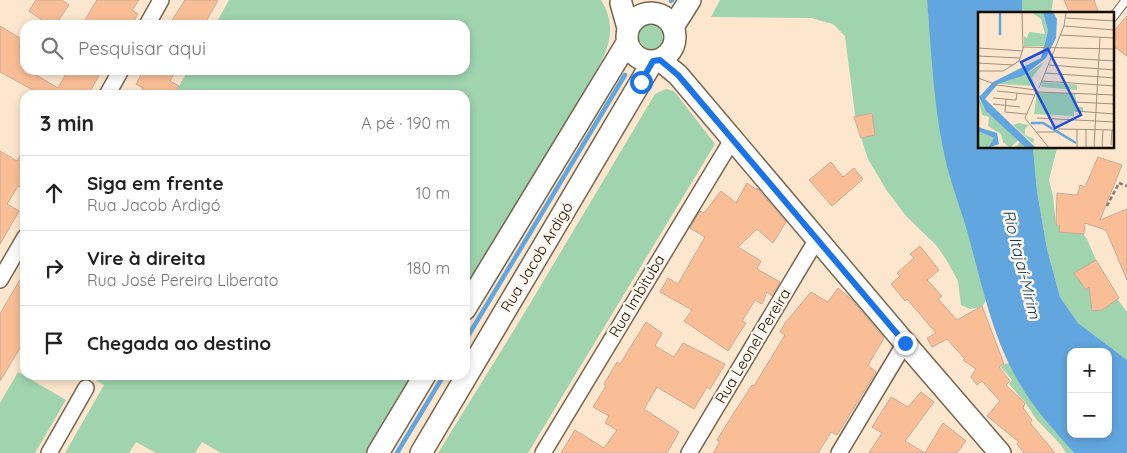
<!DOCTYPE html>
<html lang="pt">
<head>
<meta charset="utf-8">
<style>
	body { margin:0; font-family:Quicksand,sans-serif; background:#f2f2f2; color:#222 }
	.controls { position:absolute; right:15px; bottom:15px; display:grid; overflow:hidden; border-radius:10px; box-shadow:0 2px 8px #0003 }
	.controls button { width:45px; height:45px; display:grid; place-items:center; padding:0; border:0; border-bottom:1px solid #e0e0e0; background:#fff; color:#222; font:25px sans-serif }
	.stop { position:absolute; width:15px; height:15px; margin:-11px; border:4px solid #1a73e8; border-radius:50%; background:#fff }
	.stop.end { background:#1a73e8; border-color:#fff; box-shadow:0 1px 5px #0008 }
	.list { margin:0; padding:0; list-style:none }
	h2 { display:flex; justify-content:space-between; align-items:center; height:65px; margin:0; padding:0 20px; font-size:21px }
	h2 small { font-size:16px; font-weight:400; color:#767676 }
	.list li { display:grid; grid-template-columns:32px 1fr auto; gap:15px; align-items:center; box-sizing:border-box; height:75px; padding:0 20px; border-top:1px solid #e0e0e0 }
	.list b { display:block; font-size:19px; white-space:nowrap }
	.list p { margin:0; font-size:16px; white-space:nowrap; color:#767676 }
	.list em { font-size:16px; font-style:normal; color:#767676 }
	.icon { flex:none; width:28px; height:28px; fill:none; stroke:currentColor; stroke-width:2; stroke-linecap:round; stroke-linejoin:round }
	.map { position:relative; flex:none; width:1127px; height:453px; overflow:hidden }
	.search { position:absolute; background:#fff; box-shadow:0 2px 8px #0003; left:20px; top:20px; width:450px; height:55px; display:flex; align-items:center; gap:12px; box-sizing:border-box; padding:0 18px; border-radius:15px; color:#767676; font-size:19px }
	.panel { position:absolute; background:#fff; box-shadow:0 2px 8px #0003; left:20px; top:90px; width:450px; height:290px; border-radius:15px }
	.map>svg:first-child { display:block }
	.green { fill:#9fd4af }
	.water { fill:#62a6df; fill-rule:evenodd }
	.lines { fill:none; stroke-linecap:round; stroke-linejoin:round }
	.stream { stroke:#62a6df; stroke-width:4.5 }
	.building { fill:#f9be95; stroke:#c6ab98 }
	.lane-casing { stroke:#78654f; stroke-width:10 }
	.street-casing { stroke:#78654f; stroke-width:18 }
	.secondary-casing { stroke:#78654f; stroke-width:24 }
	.path { stroke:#897a69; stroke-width:2.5; stroke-dasharray:4 2.5; stroke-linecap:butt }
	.lane { stroke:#fff; stroke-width:8 }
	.street { stroke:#fff; stroke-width:15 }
	.secondary { stroke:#fff; stroke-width:21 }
	.route { stroke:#1a73e8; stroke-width:6 }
	.labels { text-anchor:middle; stroke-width:5; stroke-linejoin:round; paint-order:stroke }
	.street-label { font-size:15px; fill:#160f06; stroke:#fff6ec }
	.water-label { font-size:16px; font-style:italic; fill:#0c4166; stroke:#fff6ec }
	.inset-river { fill:none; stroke:#62a6df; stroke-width:2.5 }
	.inset-road { fill:none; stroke:#a0907d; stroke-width:1 }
	.view { fill:#1d4ed8; fill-opacity:0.15; stroke:#1d4ed8; stroke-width:2.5 }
	.inset-edge { fill:none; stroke:#160f06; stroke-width:2.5 }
</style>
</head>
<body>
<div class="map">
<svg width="1127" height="453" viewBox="0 0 1127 453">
	<rect width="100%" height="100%" fill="#fce6cd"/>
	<path class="green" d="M229,0H601C620,31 606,54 590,82L465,289V95H174L188,70H465V25H215Z
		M720,0H927L939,121L950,176L966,223L986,300L982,307L970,309L961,305L958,281L947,261L937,246L906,216L887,191L868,159L856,122L845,36L833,24L811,18L711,17Z
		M1022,0H1053L1051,14H1022Z
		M648,16L652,18L665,35L670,45L663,54L649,53L632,31C636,23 640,19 648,16Z
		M666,89L674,91L715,144L528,453H438L522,317L655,94Z
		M1033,148H1057L1049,180L1053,196L1056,225L1078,228L1087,239L1106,284L1127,312V360L1078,323L1060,297L1047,249L1037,191Z
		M1009,363C1026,397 1050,424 1074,453H1066L1061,445L1036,419L1025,402L1009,384L1012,380L1001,367L1005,364Z
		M18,372L66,400L35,453H0V403Z
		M87,375H413L366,453H221L202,442L195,453H156L136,442L129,453H65L104,385Z"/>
	<path class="water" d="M927,0H1022V14H980V148H1033L1037,191L1047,249L1060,297L1078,323L1127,360V453H1074C1055,431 1034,409 1020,384C995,343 984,294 972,249C966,224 957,201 950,177C934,121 932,58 927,0ZM1071,352H1108V434H1071Z"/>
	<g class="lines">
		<path class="stream" d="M671,1L672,0
			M465,341L625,75
			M397,453L444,375"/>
	</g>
	<path class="building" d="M36,0H62L69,5L55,25H49L29,11Z
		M97,0H139L132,10L138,14L131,25H82Z
		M185,0H218L204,25H169Z
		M1064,0H1094L1099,14H1070Z
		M1127,16V56L1113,46V32Z
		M0,26L23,40L19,47L25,50V70H28L58,88L68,70H102L88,95H42L0,72Z
		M144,70H176L170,81L179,86L174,95H138L143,88L136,84Z
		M872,113L875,135L861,138L854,117Z
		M25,147V190L18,186L7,204L19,211L0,244V151L17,161Z
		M1098,157L1122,165L1100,220L1127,209V280L1106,230L1085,223L1084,234L1059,232L1060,225H1056L1057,193L1075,195L1078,194L1080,185L1085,187Z
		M831,162L843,177L854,168L863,179L832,206L809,180Z
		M747,183L757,190V188L786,222L773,243L757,229L738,247L761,261L757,269L780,282L772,296L767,292L762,304L755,300L742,321L746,323L728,351L684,321L692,310L660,292L668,278L678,284L705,237L690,228L700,211L704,213L721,191L736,203Z
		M920,246L939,270L927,280L942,296L938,299L957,320L982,306L1004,364L999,367L1010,381L1006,385L1025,403L1023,408L1032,420L1030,423L1055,453H1024L1017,444L1019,442L987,416L1000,401L982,381L977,385L971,377L976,369L963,360L965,359L947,339L932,347L927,338L936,333L907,299L905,301L891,284L900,276L897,273L914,258L910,254Z
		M1096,260L1119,298L1102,310L1092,311L1089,287L1086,290L1074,273Z
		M25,271V340L0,381V314Z
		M838,288L851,299L884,338L868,365L876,372L837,435L831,432L818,453H713L720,442L717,440L723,430L752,385L754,386L785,335L780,332L785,323L811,292L828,302Z
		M646,322L662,333L655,346L674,357L683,343L725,364L710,389L707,387L694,409L657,387L644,409L679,432L667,453H561L575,430L604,448L617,430L605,423L609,416L593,407L606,386L604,384L617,362L620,364Z
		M921,392L934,402L905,441L925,453L943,423L966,441L957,453H869L882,433L872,427L891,397L908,407Z"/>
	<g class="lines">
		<defs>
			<path id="lane" d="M1113,17L1126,0"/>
			<path id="street" d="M147,25L161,0
				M107,95L121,70
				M0,280L25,237
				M49,453L86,388
				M543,453L732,140
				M689,453L817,239
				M839,453L905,343"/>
			<path id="secondary" d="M621,3L628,28
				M627 37a24 24 0 1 1 48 0a24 24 0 1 1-48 0Z
				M673,27L690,0
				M660,60L678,75L905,343L1000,453
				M465,309L627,43
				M378,453L425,375
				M421,453L653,61"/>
		</defs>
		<use href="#lane" class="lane-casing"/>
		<use href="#street" class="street-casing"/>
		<use href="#secondary" class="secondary-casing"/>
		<path class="path" d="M1107,206L1119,183L1127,186"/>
		<use href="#lane" class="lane"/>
		<use href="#street" class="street"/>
		<use href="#secondary" class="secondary"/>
	</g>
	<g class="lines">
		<path class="route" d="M641,82L653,61L660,60L678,75L905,343"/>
	</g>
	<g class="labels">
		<g class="street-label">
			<text transform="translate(537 257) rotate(-59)" y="5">Rua Jacob Ardigó</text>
			<text transform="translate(637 296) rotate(-59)" y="5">Rua Imbituba</text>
			<text transform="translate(753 346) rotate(-59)" y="5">Rua Leonel Pereira</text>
		</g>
		<g class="water-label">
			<text transform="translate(1022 264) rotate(76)" y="6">Rio Itajaí-Mirim</text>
		</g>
	</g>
	<g transform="translate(978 12)">
		<rect width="136" height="136" fill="#fce6cd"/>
		<path d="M65,0L70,19L66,34H46V24L49,26L51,20L67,22L63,7L54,1ZM66,50L54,66L57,74L20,72L45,64ZM64,70L99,73V78L63,75ZM59,81H97L99,95H105V99H96V104L56,102ZM0,85L10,101L28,114L48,136H37L42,130L40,128L32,136L25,130L23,122L10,114L11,105L4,103ZM41,111L51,113L47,117V123L56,127L55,132L60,136L35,113ZM0,119L16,126L10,136H0Z" fill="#9fd4af"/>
		<path d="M65,0H75L79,7L78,26L68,46L45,64L20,72L7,87L58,136H48L8,99L1,85L15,70L63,46L70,19ZM0,115L19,121L21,132L10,136L16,126L0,119Z" fill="#62a6df"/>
		<path class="inset-river" d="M22,1V23M53,111H65L98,131"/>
		<path class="inset-road" d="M88,6L137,9M86,14L137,18M83,23L137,26M45,35L137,37M0,36L45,39M0,44L42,46M73,45L137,49M0,51L35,53M71,53L137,58M0,59H25L41,49L45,37L44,0M67,61L137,66M0,66L19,73L58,78M63,69L137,74M61,76L86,14L88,0M59,78L47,106L71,136M19,79L57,83M59,80L137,83M15,86L38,88L39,81M28,87L27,100L48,102M97,90L137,92M15,92L42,95M97,99L137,102M59,106L137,110M80,117L137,118M59,120H78M133,133L134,118M99,136V117M108,136V118M116,136L122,25M124,136L125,118"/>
		<path class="view" d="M70,37L103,103L77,116L43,50Z"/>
		<rect width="136" height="136" class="inset-edge"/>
	</g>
</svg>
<div class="controls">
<button>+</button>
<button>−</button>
</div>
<div class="stop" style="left:641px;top:82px"></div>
<div class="stop end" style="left:905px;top:343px"></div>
<div class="search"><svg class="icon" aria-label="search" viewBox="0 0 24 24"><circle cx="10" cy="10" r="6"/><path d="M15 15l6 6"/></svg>Pesquisar aqui</div>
<section class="panel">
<h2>3 min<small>A pé · 190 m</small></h2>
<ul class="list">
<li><svg class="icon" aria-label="ahead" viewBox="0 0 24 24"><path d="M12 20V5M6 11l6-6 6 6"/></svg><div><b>Siga em frente</b><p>Rua Jacob Ardigó</p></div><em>10 m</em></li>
<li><svg class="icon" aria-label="right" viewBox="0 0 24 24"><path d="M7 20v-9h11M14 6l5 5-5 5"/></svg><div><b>Vire à direita</b><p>Rua José Pereira Liberato</p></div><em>180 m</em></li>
<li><svg class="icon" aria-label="arrive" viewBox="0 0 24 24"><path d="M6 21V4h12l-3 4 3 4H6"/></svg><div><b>Chegada ao destino</b></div></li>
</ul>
</section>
</div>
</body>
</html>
